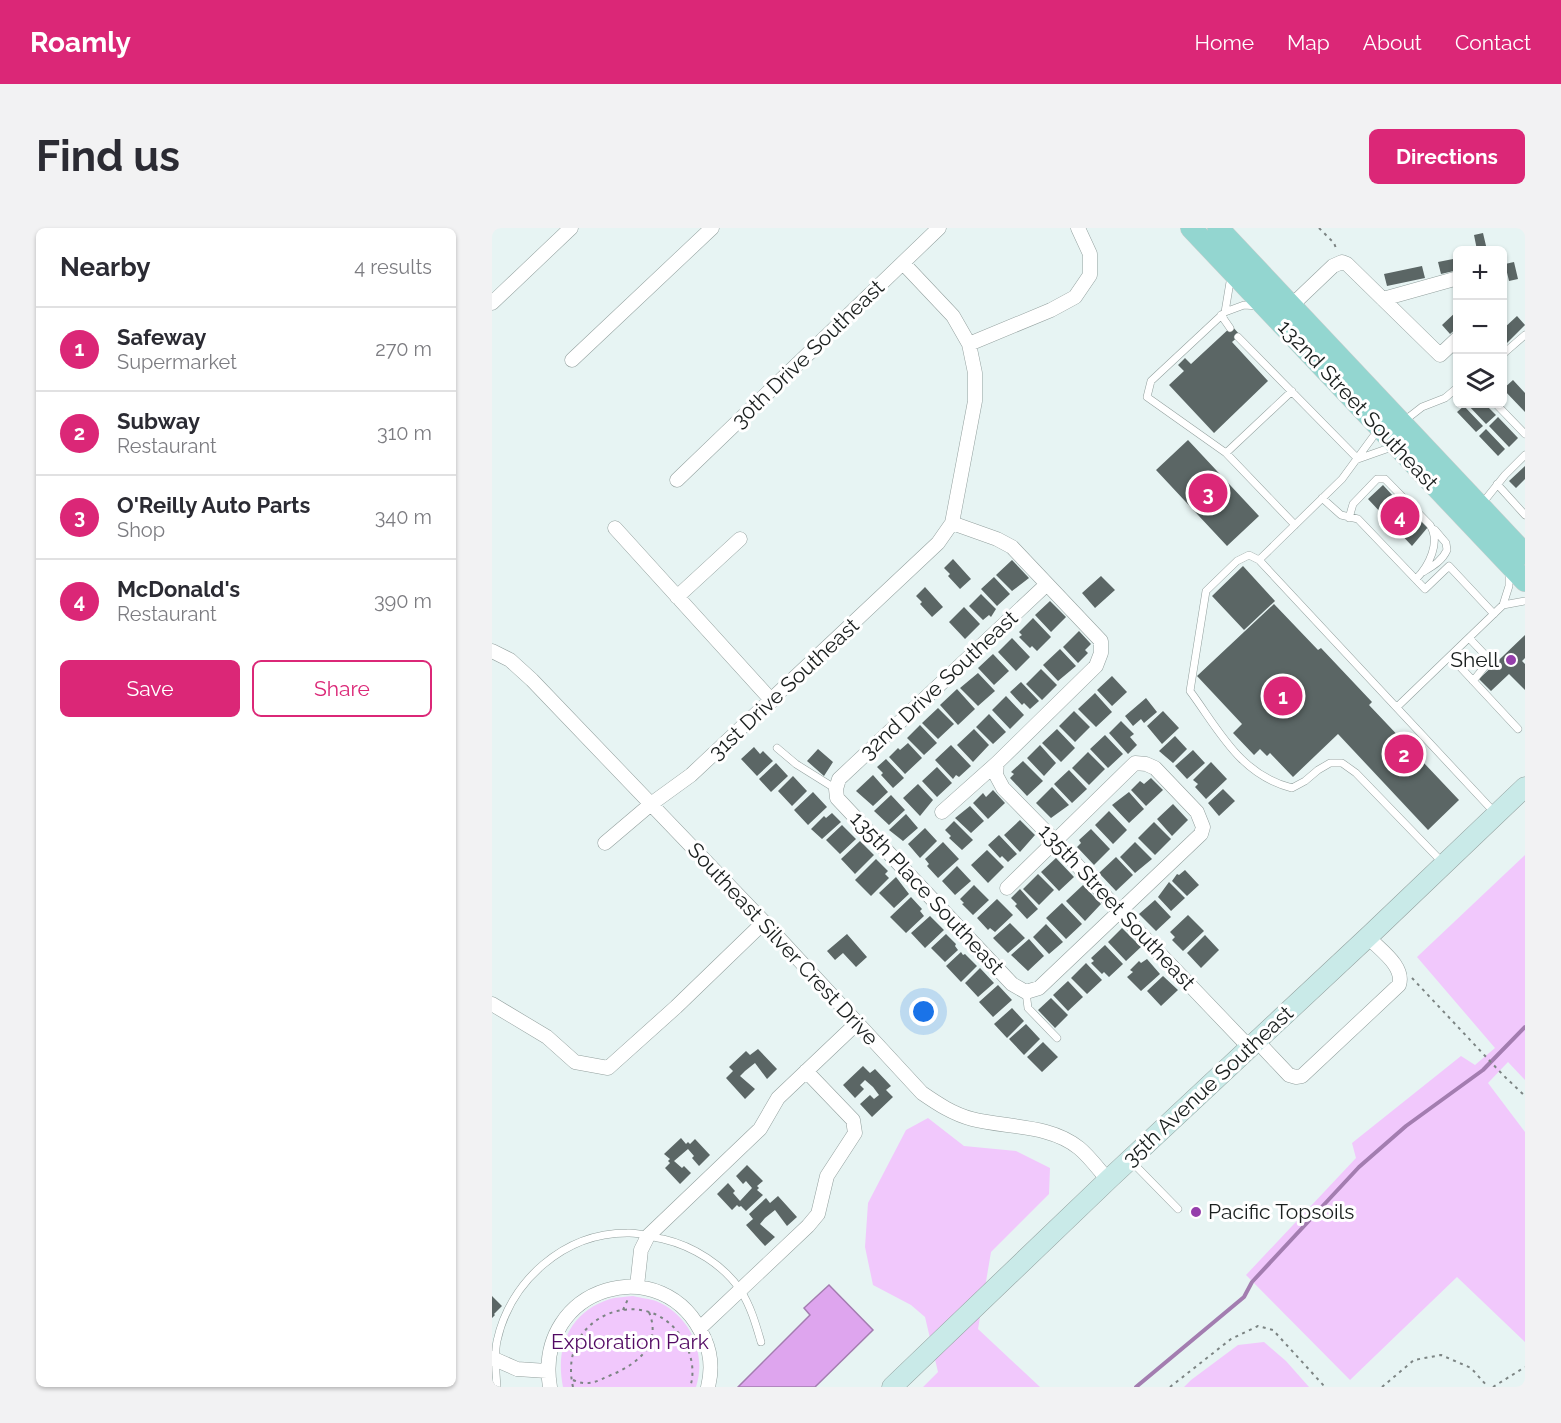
<!DOCTYPE html>
<html lang="en">
<head>
<meta charset="utf-8">
<style>
	body { margin:0; font-family:Raleway,sans-serif; background:#f2f2f3; color:#2b2b33 }
	.controls { position:absolute; right:18px; top:18px; display:grid; overflow:hidden; border-radius:9px; box-shadow:0 2px 4px #0004 }
	.controls button { width:54px; height:54px; display:grid; place-items:center; padding:0; border:0; border-bottom:2px solid #e1e1e2; background:#fff; color:#2b2b33; font:30px sans-serif }
	.you { position:absolute; left:432px; top:784px; width:21px; height:21px; margin:-15px; border:4px solid #fff; border-radius:50%; background:#1a73e8; box-shadow:0 0 0 9px #1a73e833 }
	.badge { display:grid; place-items:center; width:39px; height:39px; border-radius:50%; background:#db2777; color:#fff; font-size:20px; font-weight:700 }
	.pin { position:absolute; translate:-50% -50%; border:3px solid #fff; box-shadow:0 2px 6px #0006 }
	.list { margin:0; padding:0; list-style:none }
	h2 { display:flex; justify-content:space-between; align-items:center; height:78px; margin:0; padding:0 24px; font-size:26px }
	h2 small { font-size:20px; font-weight:400; color:#7c7c81 }
	.list li { display:grid; grid-template-columns:39px 1fr auto; gap:18px; align-items:center; box-sizing:border-box; height:84px; padding:0 24px; border-top:2px solid #e1e1e2 }
	.list b { display:block; font-size:22px; white-space:nowrap }
	.list p { margin:0; font-size:20px; white-space:nowrap; color:#7c7c81 }
	.list em { font-size:20px; font-style:normal; color:#7c7c81 }
	.actions { display:flex; gap:12px; padding:18px 24px }
	.actions a { flex:1; padding:14px 0; border:2px solid #db2777; border-radius:9px; text-align:center; font-size:21px; color:#db2777 }
	.actions .main { background:#db2777; color:#fff }
	.icon { flex:none; width:33px; height:33px; fill:none; stroke:currentColor; stroke-width:2; stroke-linecap:round; stroke-linejoin:round }
	.map { position:relative; flex:none; width:1033px; height:1159px; overflow:hidden; border-radius:9px }
	header { display:flex; align-items:center; gap:36px; box-sizing:border-box; height:84px; padding:0 30px; background:#db2777; color:#fff }
	header strong { font-size:28px }
	nav { display:flex; gap:33px; margin-inline-start:auto; font-size:21px }
	.intro { display:flex; align-items:center; justify-content:space-between; box-sizing:border-box; height:144px; padding:0 36px }
	h1 { margin:0; font-size:42px }
	.button { padding:15px 27px; border-radius:9px; background:#db2777; color:#fff; font-size:21px; font-weight:700 }
	main { display:flex; gap:36px; padding:0 36px }
	aside { flex:1; background:#fff; border-radius:9px; box-shadow:0 2px 4px #0004 }
	.map>svg:first-child { display:block }
	.green { fill:#f1c8fc }
	.water { fill:#dea5ee; stroke:#a37db0; stroke-width:1.5 }
	.lines { fill:none; stroke-linecap:round; stroke-linejoin:round }
	.stream { stroke:#a37db0; stroke-width:4 }
	.building { fill:#5b6665 }
	.lane-casing { stroke:#93a09e; stroke-width:8 }
	.street-casing { stroke:#93a09e; stroke-width:15 }
	.secondary-casing { stroke:#93a09e; stroke-width:21 }
	.primary-casing { stroke:#cdcece; stroke-width:22 }
	.path { stroke:#7c8483; stroke-width:2; stroke-dasharray:3 4.5; stroke-linecap:butt }
	.lane { stroke:#fff; stroke-width:7 }
	.street { stroke:#fff; stroke-width:14 }
	.secondary { stroke:#c9eae8; stroke-width:20 }
	.primary { stroke:#93d6d0; stroke-width:21 }
	.poi-dot { fill:#943eab; stroke:#fff; stroke-width:2 }
	.labels { text-anchor:middle; stroke-width:6; stroke-linejoin:round; paint-order:stroke }
	.street-label { font-size:21px; fill:#1a1f1e; stroke:#fff }
	.poi-label { font-size:21px; fill:#1a1f1e; stroke:#fff; text-anchor:end }
	.park-label { font-size:21px; fill:#520963; stroke:#fff }
</style>
</head>
<body>
<header>
<strong>Roamly</strong>
<nav><a>Home</a><a>Map</a><a>About</a><a>Contact</a></nav>
</header>
<div class="intro"><h1>Find us</h1><a class="button">Directions</a></div>
<main>
<aside>
<h2>Nearby<small>4 results</small></h2>
<ul class="list">
<li><span class="badge">1</span><div><b>Safeway</b><p>Supermarket</p></div><em>270 m</em></li>
<li><span class="badge">2</span><div><b>Subway</b><p>Restaurant</p></div><em>310 m</em></li>
<li><span class="badge">3</span><div><b>O'Reilly Auto Parts</b><p>Shop</p></div><em>340 m</em></li>
<li><span class="badge">4</span><div><b>McDonald's</b><p>Restaurant</p></div><em>390 m</em></li>
</ul>
<div class="actions"><a class="main">Save</a><a>Share</a></div>
</aside>
<div class="map">
<svg width="1033" height="1159" viewBox="0 0 1033 1159">
	<rect width="100%" height="100%" fill="#e7f4f3"/>
	<path class="green" d="M1033,627V852L1016,834L996,855L1033,904V1114L965,1049L858,1152L754,1047L864,930L860,915L969,828L983,837L1003,820L925,729Z
		M436,890L472,918L524,923L558,940L557,966L499,1024L486,1101L548,1159H431L446,1144L433,1089L419,1077L381,1057L373,1019L376,975L414,902Z
		M141,1068C149,1070 158,1071 164,1073C198,1087 215,1125 204,1159H71C63,1120 77,1084 118,1071C125,1069 134,1069 141,1068Z
		M772,1114L794,1133L817,1159H692L699,1152L746,1117Z"/>
	<path class="water" d="M337,1057L381,1102L323,1159H246L318,1087L312,1080Z"/>
	<g class="lines">
		<path class="stream" d="M644,1159L752,1069L760,1054L867,939L914,898L991,842L1033,799"/>
	</g>
	<path class="building" d="M991,5L995,22H985L982,7Z
		M966,30V42L949,46L946,34Z
		M1022,34L1026,51L1017,53L1013,36Z
		M930,38L933,50L895,58L892,46Z
		M966,82V99L958,106L950,97Z
		M1025,88L1033,97L1013,117L1011,115V101Z
		M740,98L748,107L740,114L776,153L722,205L677,157L692,143L686,137L693,130L699,136Z
		M1021,152L1033,165V184L1011,161Z
		M975,176H993L1004,187L994,196Z
		M972,178L991,198L984,204L965,184Z
		M1006,189L1026,210L1017,219L997,198Z
		M994,201L1013,221L1006,228L987,208Z
		M696,212L767,288L735,318L664,242Z
		M1033,238V251L1024,260L1017,253Z
		M891,257L902,269L904,267L936,299L920,318L876,271Z
		M461,331L479,351L468,361L456,348L458,346L452,340Z
		M520,332L537,350L520,363L504,347Z
		M751,338L783,373L752,402L720,368Z
		M609,348L623,362L603,380L590,365Z
		M502,349L518,366L505,378L489,361Z
		M433,359L451,379L440,389L428,376L430,374L424,368Z
		M489,366L504,381L499,389L497,387L491,392L477,378Z
		M558,373L574,389L559,404L543,387Z
		M782,376L826,422L829,420L880,474L877,477L967,572L936,602L846,506L801,549L778,525L775,528L768,521L762,527L741,505L750,496L705,448Z
		M472,379L488,396L473,411L457,394Z
		M541,390L559,409L545,423L540,418L538,420L527,409L530,407L527,404Z
		M587,403L599,416L593,422L596,425L586,435L571,419Z
		M1033,407V430L1030,433L1033,436V462L1017,446L999,463L987,451Z
		M520,410L538,429L524,443L506,424Z
		M568,421L584,438L566,453L551,437Z
		M501,426L517,443L502,457L486,440Z
		M549,441L565,457L550,472L534,456Z
		M486,445L503,463L486,478L468,460Z
		M620,448L635,464L620,478L605,462Z
		M529,454L547,473L538,481L532,475L530,477L518,464Z
		M465,461L483,481L466,497L448,477Z
		M603,465L620,484L604,499L586,481Z
		M514,468L532,487L518,501L500,482Z
		M654,470L665,484L652,495L649,491L641,498L633,488Z
		M446,480L462,496L446,511L430,495Z
		M582,483L598,499L583,514L567,498Z
		M671,483L687,500L670,516L655,498Z
		M497,486L514,504L501,516L484,499Z
		M629,493L642,506L638,509L645,517L636,526L617,505Z
		M428,497L445,515L432,527L415,510Z
		M482,501L497,517L481,534L465,517Z
		M565,501L583,520L569,534L550,515Z
		M613,507L631,526L616,540L598,521Z
		M683,508L695,521L681,535L667,523Z
		M416,515L430,530L413,546L397,529L406,520L408,522Z
		M459,517L479,538L467,549L464,547L461,551L443,532Z
		M548,517L564,535L552,548L535,530Z
		M262,519L268,526L271,523L281,533L265,548L249,531Z
		M326,521L341,534L332,548L315,533Z
		M701,522L713,535L695,551L683,538Z
		M596,524L613,541L597,557L580,540Z
		M394,531L412,550L401,560L389,547L391,545L385,539Z
		M531,533L551,553L535,568L518,550L522,546L519,544Z
		M719,534L735,551L714,571L703,559L706,556L701,552Z
		M284,535L296,548L279,564L267,551Z
		M445,539L460,555L445,569L430,553Z
		M577,542L595,561L580,575L562,556Z
		M381,547L396,564L381,578L364,563Z
		M301,548L315,563L300,578L286,563Z
		M659,550L671,562L654,578L639,562L648,553L652,556Z
		M426,556L441,572L428,588L411,570Z
		M560,559L577,577L559,590L544,575Z
		M731,561L743,573L727,588L716,575Z
		M501,562L513,575L496,591L481,575L491,565L494,569Z
		M321,564L335,579L316,597L302,582Z
		M637,564L652,581L637,595L620,577Z
		M399,567L413,582L397,597L382,583Z
		M681,576L696,592L680,608L665,591Z
		M478,578L492,593L479,605L463,590Z
		M617,583L635,602L621,616L603,597Z
		M340,585L349,594L330,611L319,601L332,588L334,590Z
		M414,586L426,600L411,613L397,602Z
		M528,592L543,607L528,624L512,607Z
		M462,593L481,612L470,622L457,610L459,608L453,602Z
		M662,594L679,611L663,627L646,610Z
		M350,597L364,611L348,626L334,612Z
		M433,600L445,613L428,630L416,616Z
		M599,601L618,621L602,637L585,619L589,615L587,612Z
		M507,607L525,626L516,634L510,628L508,630L496,617Z
		M368,613L382,627L363,646L349,631Z
		M451,614L467,631L446,650L435,638L437,636L433,631Z
		M643,614L660,631L643,645L628,629Z
		M495,622L512,639L496,655L479,637Z
		M624,629L641,647L624,663L607,645Z
		M564,630L582,649L567,663L549,644Z
		M384,631L396,643L393,646L397,650L379,668L363,652Z
		M465,638L479,653L463,667L450,653Z
		M693,642L707,657L695,668L680,653L685,646L687,647Z
		M546,646L562,662L547,677L531,661Z
		M404,649L417,666L402,680L387,665Z
		M677,654L693,670L679,683L666,669Z
		M482,657L497,672L481,687L470,676L472,675L468,671Z
		M591,657L609,676L593,693L574,673Z
		M528,661L546,681L535,691L523,678L525,676L519,670Z
		M419,669L430,681L428,683L432,688L414,705L398,689Z
		M505,671L521,687L503,704L498,700L496,702L485,690Z
		M663,672L679,689L664,703L647,686Z
		M570,675L590,696L574,711L554,690Z
		M696,687L712,703L691,723L680,712L683,709L678,704Z
		M438,688L452,702L433,720L419,705Z
		M518,695L533,710L516,725L501,710Z
		M554,696L571,714L557,726L541,709Z
		M630,700L649,719L634,733L616,714Z
		M355,706L375,729L364,739L351,725L343,732L335,723Z
		M454,706L464,716L463,718L466,722L453,734L439,720Z
		M713,707L727,722L709,740L695,725Z
		M537,711L552,728L536,743L519,727Z
		M613,717L631,736L617,749L612,744L610,746L599,735L602,733L599,730Z
		M469,724L471,727L473,726L485,738L469,754L454,738Z
		M655,731L668,746L649,763L635,749L641,744L638,742L647,733L649,735Z
		M594,735L610,752L595,766L579,750Z
		M488,740L502,755L486,769L473,755Z
		M671,748L686,762L669,778L655,763Z
		M576,753L591,769L576,783L561,767Z
		M506,757L520,772L501,789L487,774Z
		M559,770L576,787L563,800L546,782Z
		M520,780L532,793L515,810L502,796Z
		M534,796L548,811L532,827L517,811Z
		M551,814L566,829L550,844L535,829Z
		M266,821L285,841L275,851L263,835L253,843L248,848L263,861L253,871L234,850L241,843L237,839L254,823L258,827Z
		M371,838L378,845L383,841L399,858L394,862L401,869L380,889L368,876L378,867L382,871L387,867L381,859L373,852L368,857L372,861L363,870L351,857Z
		M189,910L194,916L196,914L198,916L203,911L218,927L207,938L200,930L202,928L196,921L182,933L190,940L192,938L199,945L188,956L173,940L178,935L176,933L178,931L172,926Z
		M255,937L271,953L265,958L267,960L265,962L271,967L254,983L249,978L247,979L245,977L240,982L225,966L236,955L243,963L241,965L248,973L260,960L254,953L251,956L244,948Z
		M286,968L305,989L295,998L283,982L273,990L268,996L283,1009L273,1018L254,997L261,991L257,986L274,970L278,975Z
		M0,1068L10,1078L2,1086L3,1087L0,1090Z"/>
	<g class="lines">
		<defs>
			<path id="lane" d="M766,78L752,77L733,84L659,153L655,169L734,225L803,297
				M733,84L739,48
				M729,87L738,100
				M746,109L866,231
				M1011,126L1033,107
				M1004,176L1033,206
				M912,193L930,179L953,170L966,159
				M886,202L850,251L767,332L1003,585
				M734,225L800,163
				M866,231L900,219
				M1005,256L1033,287
				M830,270L849,287L866,291L933,361L957,338L1002,386
				M989,277L1013,247L1033,227
				M857,290L861,276L885,251H893L938,297C949,314 937,338 924,351
				M767,332L757,327L745,333L714,363L698,463C727,502 748,547 800,560L813,553L826,542L838,535H850L864,545L951,635
				M931,344C941,338 950,333 955,322L954,315L943,302
				M1011,377L1017,358V345
				M977,410L998,432L981,453
				M958,428L1026,501
				M905,479L1011,377L1033,373
				M285,520L304,536L344,561
				M534,764L536,780L565,810
				M639,933L686,981
				M5,1159C4,1145 2,1127 5,1113C18,1053 72,1005 135,1005C147,1004 159,1009 171,1011C201,1018 232,1037 249,1063C259,1079 264,1097 269,1114"/>
			<path id="street" d="M891,71L966,50
				M0,75L79,0
				M799,78L841,38L850,34L855,36L948,127L966,110
				M477,116L559,82L583,69L598,47V26L586,0
				M80,132L220,0
				M185,252L447,0
				M123,300L280,473
				M185,369L248,311
				M0,423L18,432L40,452L272,694L430,865C446,876 461,886 480,891C514,900 558,896 587,920C598,929 607,942 616,952
				M505,535L504,547L511,560L563,613L628,684L757,819
				M450,584L505,535L604,438L609,425V413L520,319L505,311L460,295
				M113,615L159,576L199,547L446,315L460,295L483,173V145L477,116L461,88L411,35
				M515,660L643,535L654,536L663,540L705,584L711,599L709,606L547,760L534,764L520,756L345,570L344,561L347,551L555,356
				M0,776L55,809L83,834L116,840L184,779L272,694
				M764,812L797,847L804,849L810,848L907,757C913,738 888,722 876,709
				M145,1058L149,1022L156,1008L268,901L286,870L365,795
				M208,1100L316,998L326,986L335,948L363,905L361,892L314,843
				M0,1130L25,1141L55,1143
				M58,1159C41,1058 173,1019 212,1110C219,1125 220,1143 216,1159"/>
			<path id="secondary" d="M400,1159L616,952L879,706L1033,559"/>
			<path id="primary" d="M699,0L1033,353
				M726,0L1033,326"/>
		</defs>
		<use href="#lane" class="lane-casing"/>
		<use href="#street" class="street-casing"/>
		<use href="#secondary" class="secondary-casing"/>
		<use href="#primary" class="primary-casing"/>
		<path class="path" d="M827,0L842,15L845,23
			M920,750L1011,847L1033,868
			M131,1082L136,1071
			M81,1152C97,1159 105,1153 119,1147C146,1136 170,1116 157,1084
			M81,1159C64,1085 159,1051 193,1115C200,1128 203,1145 198,1159
			M678,1159L739,1111L766,1098L781,1102L833,1159
			M890,1159L922,1132L949,1127L979,1140L996,1159
			M1001,1159L1033,1139"/>
		<use href="#lane" class="lane"/>
		<use href="#street" class="street"/>
		<use href="#secondary" class="secondary"/>
		<use href="#primary" class="primary"/>
	</g>
	<g class="poi-dot">
		<circle cx="1019" cy="432" r="6"/>
		<circle cx="704" cy="984" r="6"/>
	</g>
	<g class="labels">
		<g class="street-label">
			<text transform="translate(316 126) rotate(-44)" y="7">30th Drive Southeast</text>
			<text transform="translate(866 177) rotate(47)" y="7">132nd Street Southeast</text>
			<text transform="translate(447 457) rotate(-43)" y="7">32nd Drive Southeast</text>
			<text transform="translate(292 461) rotate(-43)" y="7">31st Drive Southeast</text>
			<text transform="translate(435 665) rotate(47)" y="7">135th Place Southeast</text>
			<text transform="translate(625 679) rotate(47)" y="7">135th Street Southeast</text>
			<text transform="translate(291 716) rotate(47)" y="7">Southeast Silver Crest Drive</text>
			<text transform="translate(716 858) rotate(-43)" y="7">35th Avenue Southeast</text>
		</g>
		<g class="poi-label">
			<text x="1007" y="439">Shell</text>
			<text x="716" y="991" text-anchor="start">Pacific Topsoils</text>
		</g>
		<g class="park-label">
			<text x="138" y="1121">Exploration Park</text>
		</g>
	</g>
</svg>
<div class="controls">
<button>+</button>
<button>−</button>
<button><svg class="icon" aria-label="layers" viewBox="0 0 24 24"><path d="M12 4l9 5-9 5-9-5zM3 14l9 5 9-5"/></svg></button>
</div>
<div class="you"></div>
<div class="pin badge" style="left:791px;top:468px">1</div>
<div class="pin badge" style="left:912px;top:526px">2</div>
<div class="pin badge" style="left:716px;top:265px">3</div>
<div class="pin badge" style="left:908px;top:288px">4</div>
</div>
</main>
</body>
</html>
